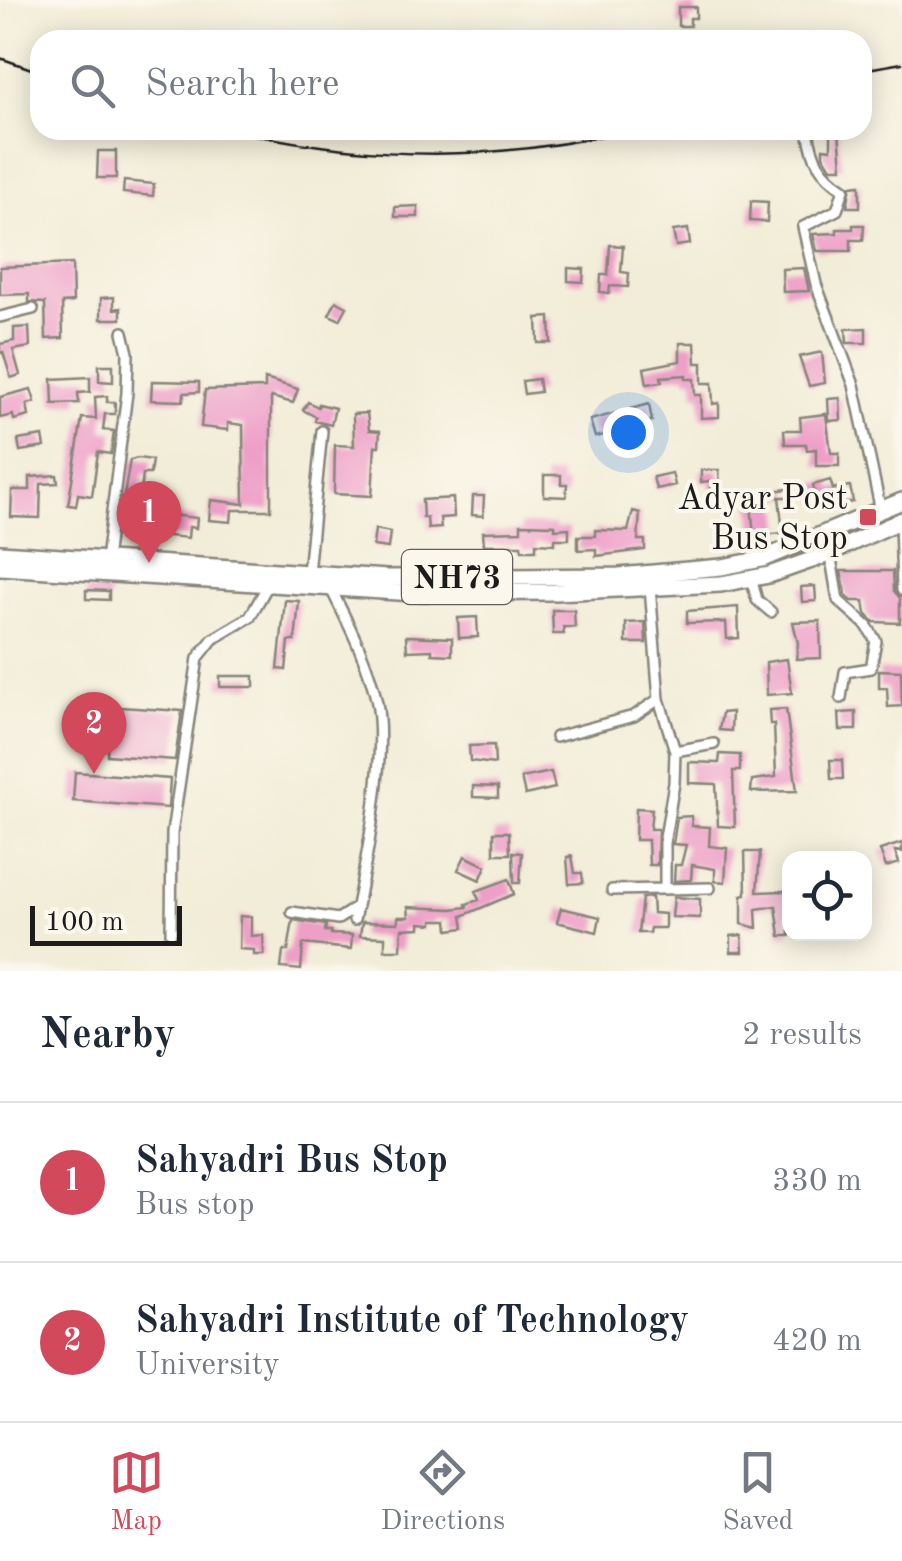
<!DOCTYPE html>
<html lang="en">
<head>
<meta charset="utf-8">
<style>
	body { margin:0; font-family:"Old Standard TT",serif; background:#f6f6f7; color:#1f2937 }
	.controls { position:absolute; right:30px; bottom:30px; display:grid; overflow:hidden; border-radius:20px; box-shadow:0 5px 25px #0003 }
	.controls button { width:90px; height:90px; display:grid; place-items:center; padding:0; border:0; border-bottom:2px solid #e0e1e3; background:#fff; color:#1f2937; font:50px sans-serif }
	.scale { position:absolute; left:30px; bottom:25px; width:152px; box-sizing:border-box; padding-left:10px; border:5px solid #1c1c1c; border-top:0; font-size:28px; line-height:35px; white-space:nowrap; color:#1c1c1c; -webkit-text-stroke:8px #fbf7ec; paint-order:stroke }
	.you { position:absolute; left:628px; top:432px; width:35px; height:35px; margin:-25px; border:8px solid #fff; border-radius:50%; background:#1a73e8; box-shadow:0 0 0 15px #1a73e833 }
	.badge { display:grid; place-items:center; width:65px; height:65px; border-radius:50%; background:#d1495b; color:#fff; font-size:32px; font-weight:700 }
	.pin { position:absolute; translate:-50% -82px; filter:drop-shadow(0 2px 5px #0008) }
	.pin::after { content:''; position:absolute; top:52px; width:35px; height:30px; background:inherit; clip-path:polygon(0 0,100% 0,50% 100%) }
	.list { margin:0; padding:0; list-style:none }
	h2 { display:flex; justify-content:space-between; align-items:center; height:130px; margin:0; padding:0 40px; font-size:42px }
	h2 small { font-size:32px; font-weight:400; color:#747a83 }
	.list li { display:grid; grid-template-columns:65px 1fr auto; gap:30px; align-items:center; box-sizing:border-box; height:160px; padding:0 40px; border-top:2px solid #e0e1e3 }
	.list b { display:block; font-size:38px; white-space:nowrap }
	.list p { margin:0; font-size:32px; white-space:nowrap; color:#747a83 }
	.list em { font-size:32px; font-style:normal; color:#747a83 }
	.icon { flex:none; width:55px; height:55px; fill:none; stroke:currentColor; stroke-width:2; stroke-linecap:round; stroke-linejoin:round }
	.map { position:relative; flex:none; width:902px; height:971px; overflow:hidden }
	.search { position:absolute; background:#fff; box-shadow:0 5px 25px #0003; left:30px; right:30px; top:30px; height:110px; display:flex; align-items:center; gap:25px; box-sizing:border-box; padding:0 35px; border-radius:30px; color:#747a83; font-size:38px }
	.sheet { height:450px; background:#fff }
	nav { display:flex; justify-content:space-around; align-items:center; box-sizing:border-box; height:140px; border-top:2px solid #e0e1e3; background:#fff; font-size:28px; color:#747a83 }
	nav a { display:grid; justify-items:center; gap:5px }
	nav .on { color:#d1495b }
	.map>svg:first-child { display:block }
	.building { fill:#ee9fc8 }
	.lines { fill:none; stroke-linecap:round; stroke-linejoin:round }
	.minor-casing { stroke:#87847a; stroke-width:14 }
	.trunk-casing { stroke:#87847a; stroke-width:20 }
	.minor { stroke:#fff; stroke-width:9 }
	.trunk { stroke:#fff; stroke-width:15 }
	.rail { stroke:#1c1c1c; stroke-width:2.5 }
	.poi-dot { fill:#d1495b; stroke:#fbf7ec; stroke-width:4 }
	.labels { text-anchor:middle; stroke-width:8; stroke-linejoin:round; paint-order:stroke }
	.shield { fill:#fbf7ec; stroke:#5f5e5a; stroke-width:2.5 }
	.shield-label { font-size:32px; font-weight:bold; fill:#1c1c1c }
	.poi-label { font-size:35px; fill:#1c1c1c; stroke:#fbf7ec; text-anchor:end }
</style>
</head>
<body>
<div class="map">
<svg width="902" height="971" viewBox="0 0 902 971">
	<rect width="100%" height="100%" fill="#fbf7ec"/>
	<filter id="ink" filterUnits="userSpaceOnUse"><feTurbulence type="fractalNoise" baseFrequency=".01" numOctaves="2"/><feDisplacementMap in="SourceGraphic" scale="20" xChannelSelector="R" yChannelSelector="G"/><feConvolveMatrix kernelMatrix="1 2 1 2 8 2 1 2 1" color-interpolation-filters="sRGB"/></filter>
	<filter id="wash" filterUnits="userSpaceOnUse"><feTurbulence type="fractalNoise" baseFrequency=".0048" numOctaves="4" result="noise"/><feDisplacementMap in="SourceGraphic" scale="40" xChannelSelector="R" yChannelSelector="G"/><feGaussianBlur stdDeviation="2.25" result="paint"/><feColorMatrix in="noise" values="0 0 0 0 0 0 0 0 0 0 0 0 0 0 0 0 0 1.4 0 .05"/><feComposite in="paint" operator="in"/></filter>
	<g filter="url(#wash)">
		<rect width="100%" height="100%" fill="#f2edd8"/>
		<g id="blocks">
			<path class="building" d="M678,7H696V18H690V26H678Z
				M831,131H839L842,168H831L823,155V148L831,149Z
				M98,151H116V178H97Z
				M124,181L154,184L153,196L123,193Z
				M860,185V207H847L851,186Z
				M751,201L768,202L767,222L750,221Z
				M418,206V217H395V207Z
				M853,225H864L863,240H851V251H817L813,234L837,233V229H853Z
				M688,229L690,244L676,246L673,231Z
				M610,245L623,246L621,272L629,273L628,287L610,286L609,293L600,292L601,275H608Z
				M72,264L73,302L62,303L63,338L46,339L45,303L29,302V294L0,295V267Z
				M568,268L584,269L583,282L568,281Z
				M804,268L809,291L783,292L782,269Z
				M114,297V309L121,308V319H101V298Z
				M336,301L347,307L340,320L329,315Z
				M550,317L551,343H538L537,318Z
				M29,327L30,347L13,350L20,375L11,378L3,352L0,353V344L14,341V328Z
				M866,328V343H847L846,329Z
				M680,343H695L696,363H702V383H712L713,404L719,403V417L701,418V395H695L694,379H686V375L661,377L662,382L647,384L644,368L680,361Z
				M822,352L825,383L809,386L799,357Z
				M99,365H113V382L99,381Z
				M90,377V392L78,393L79,403L53,404L52,379Z
				M265,379L298,389L293,403L271,397V510H232L231,522L209,520L211,500L244,504L243,425L228,423V430L201,427L205,390L265,388Z
				M538,379L540,392L524,394L522,381Z
				M152,381L199,382V392L184,393L183,401L151,400Z
				M31,389L35,402L27,404L29,416L14,420L13,415L0,418V397Z
				M107,396V402H115V414H105L103,430L114,431L111,454L98,452L92,496L78,494L76,506L68,505L82,418L96,419L95,397Z
				M840,398L841,420L829,421L828,399Z
				M308,402L318,407L319,404L335,408L331,425L315,421L316,417L303,410Z
				M649,404L652,421L629,424L630,429L595,437L590,420Z
				M367,413L369,430L380,431L379,446H375L372,496L334,494L335,445L354,446L353,414Z
				M826,414L831,453H839V466H816V449L807,450L806,444H785L784,430H801L800,417Z
				M43,436L45,447L20,451L18,440Z
				M138,458L152,460L150,474H143L140,501L171,504L170,515L197,518L196,528L189,527L188,538L118,531L130,460Z
				M701,470H719L720,489H711L710,481L701,482Z
				M672,473L675,485L656,489L653,477Z
				M57,475L58,483L41,484L40,518L11,517L12,490H30V477Z
				M544,475H561V484H567L566,497L544,496Z
				M830,480L833,489L850,486L853,502L823,507L821,502L817,503L813,485Z
				M790,489V497H779L783,533L754,536L750,493Z
				M473,496H484L483,516L472,515Z
				M453,498L454,517L440,518L441,528L428,529L427,518H423L422,500Z
				M633,511L640,513L638,540H645V550L596,556V549L578,550V536H595V530L628,531Z
				M521,524L555,525V529L569,528V539H555V544L536,543V550H522L521,545H484L483,532L521,531Z
				M375,529L390,532L388,548L373,546Z
				M841,571H893L894,591L900,598V623L874,622L866,614L864,601H852L846,596Z
				M815,586L816,601L802,602L801,587Z
				M86,590L109,591V600L86,599Z
				M285,600L299,601L295,641H289L286,670L278,669Z
				M738,607L739,638L727,639L726,622L687,623V611Z
				M552,610H574L575,627H563L564,634H553Z
				M477,617L478,637L459,638L458,618Z
				M820,621L821,658L796,659L798,643L793,622Z
				M645,622L646,643H626V623Z
				M406,636L452,638V655L432,654V650L407,651Z
				M787,659L792,693L767,695L766,662Z
				M879,670L901,671L902,706L888,707L887,688H879Z
				M220,676H254V687H220Z
				M104,706L182,711L175,760L107,755L108,739L101,738Z
				M786,709L797,791L751,792L752,780L776,777L774,724H770L769,710Z
				M732,712L731,731L719,730L722,713Z
				M856,712V730H840L839,713Z
				M494,745L495,764L470,761L469,746Z
				M720,754L740,755V771H733L735,827L718,826L716,784L689,783V762L719,763Z
				M830,760H842L843,779H831Z
				M75,772L170,779L168,808L73,801Z
				M551,772L555,788L525,795L521,778Z
				M473,786L498,787V798L473,797Z
				M636,808L652,809L650,829H658L657,865H649L648,840H635Z
				M691,816L692,826L710,827L709,846L727,848L725,882L715,881V869L692,865L691,880L674,881L675,865H681L686,845L673,844L677,817Z
				M494,832H509L510,854H494Z
				M902,843V852L895,851L899,863L886,867L880,850Z
				M513,852L522,853L520,883H514Z
				M745,852H760L757,892L786,891L790,936H780L776,906L756,909L757,928L742,924V895L746,894Z
				M465,856L486,866L480,880L458,870Z
				M572,856L575,873H582L583,883L569,884L567,857Z
				M509,879L514,894L462,916L464,928L449,930L448,920H433V924L420,923V928L402,929L401,950H385V937L360,936L362,922L398,923V917H409L408,907L452,909L467,907L466,904L479,900L476,891Z
				M652,897L653,913L665,914V928H650L649,933H638L642,898Z
				M674,897L700,899V918L672,917Z
				M561,908L600,917L597,932L557,922Z
				M240,916L251,917V936L263,935L264,955H254V950L239,949Z
				M293,920L326,925L325,931H331V934L352,935L351,949L303,944L301,970L281,968L283,951H288Z
				M742,935L743,952H731V936Z"/>
		</g>
	</g>
	<g filter="url(#ink)">
		<use href="#blocks" fill-opacity="0" stroke="#87847a" stroke-width="2.5"/>
		<g class="lines">
			<defs>
				<path id="minor" d="M808,130C812,158 820,174 844,189L837,210L803,227L816,284L854,385L881,511
					M0,317L33,309
					M900,520L902,590
					M830,553L838,600L867,626L876,641L871,668L845,672L841,698
					M106,560L127,393L128,353L123,332
					M308,573L322,431
					M751,578L757,600L771,612
					M330,587C348,623 369,663 377,703C387,757 366,864 354,920
					M650,587L659,699L675,751L674,783L665,838V887
					M556,737L634,716L659,699
					M675,751L714,744
					M612,890L710,888
					M292,912L338,919L357,907
					M171,933L172,833L198,658L213,639L250,617L269,583"/>
				<path id="trunk" d="M0,553L387,578L619,576L722,567L763,559L902,501
					M0,567L414,593L555,592L721,584L769,575L823,556L902,520"/>
			</defs>
			<use href="#minor" class="minor-casing"/>
			<use href="#trunk" class="trunk-casing"/>
			<use href="#minor" class="minor"/>
			<use href="#trunk" class="trunk"/>
			<path class="rail" d="M0,58L40,72
				M862,70L902,63
				M232,130C364,160 497,163 628,130"/>
		</g>
	</g>
	<rect class="poi-dot" x="858" y="507" width="20" height="20" rx="5"/>
	<g class="labels">
		<rect class="shield" x="402" y="550" width="110" height="54" rx="8"/>
		<g class="shield-label">
			<text x="457" y="588">NH73</text>
		</g>
		<g class="poi-label">
			<text x="848" y="509">Adyar Post<tspan x="848" dy="40">Bus Stop</tspan></text>
		</g>
	</g>
</svg>
<div class="controls">
<button><svg class="icon" aria-label="locate" viewBox="0 0 24 24"><circle cx="12" cy="12" r="6"/><path d="M12 2v4M12 18v4M2 12h4M18 12h4"/></svg></button>
</div>
<div class="scale">100 m</div>
<div class="you"></div>
<div class="pin badge" style="left:149px;top:563px">1</div>
<div class="pin badge" style="left:94px;top:774px">2</div>
<div class="search"><svg class="icon" aria-label="search" viewBox="0 0 24 24"><circle cx="10" cy="10" r="6"/><path d="M15 15l6 6"/></svg>Search here</div>
</div>
<section class="sheet">
<h2>Nearby<small>2 results</small></h2>
<ul class="list">
<li><span class="badge">1</span><div><b>Sahyadri Bus Stop</b><p>Bus stop</p></div><em>330 m</em></li>
<li><span class="badge">2</span><div><b>Sahyadri Institute of Technology</b><p>University</p></div><em>420 m</em></li>
</ul>
</section>
<nav>
<a class="on"><svg class="icon" aria-label="map" viewBox="0 0 24 24"><path d="M3 6l6-2 6 2 6-2v14l-6 2-6-2-6 2zM9 4v14M15 6v14"/></svg>Map</a>
<a><svg class="icon" aria-label="directions" viewBox="0 0 24 24"><path d="M12 3l9 9-9 9-9-9zM9 14v-3h6M13 9l2 2-2 2"/></svg>Directions</a>
<a><svg class="icon" aria-label="saved" viewBox="0 0 24 24"><path d="M7 4h10v16l-5-4-5 4z"/></svg>Saved</a>
</nav>
</body>
</html>
